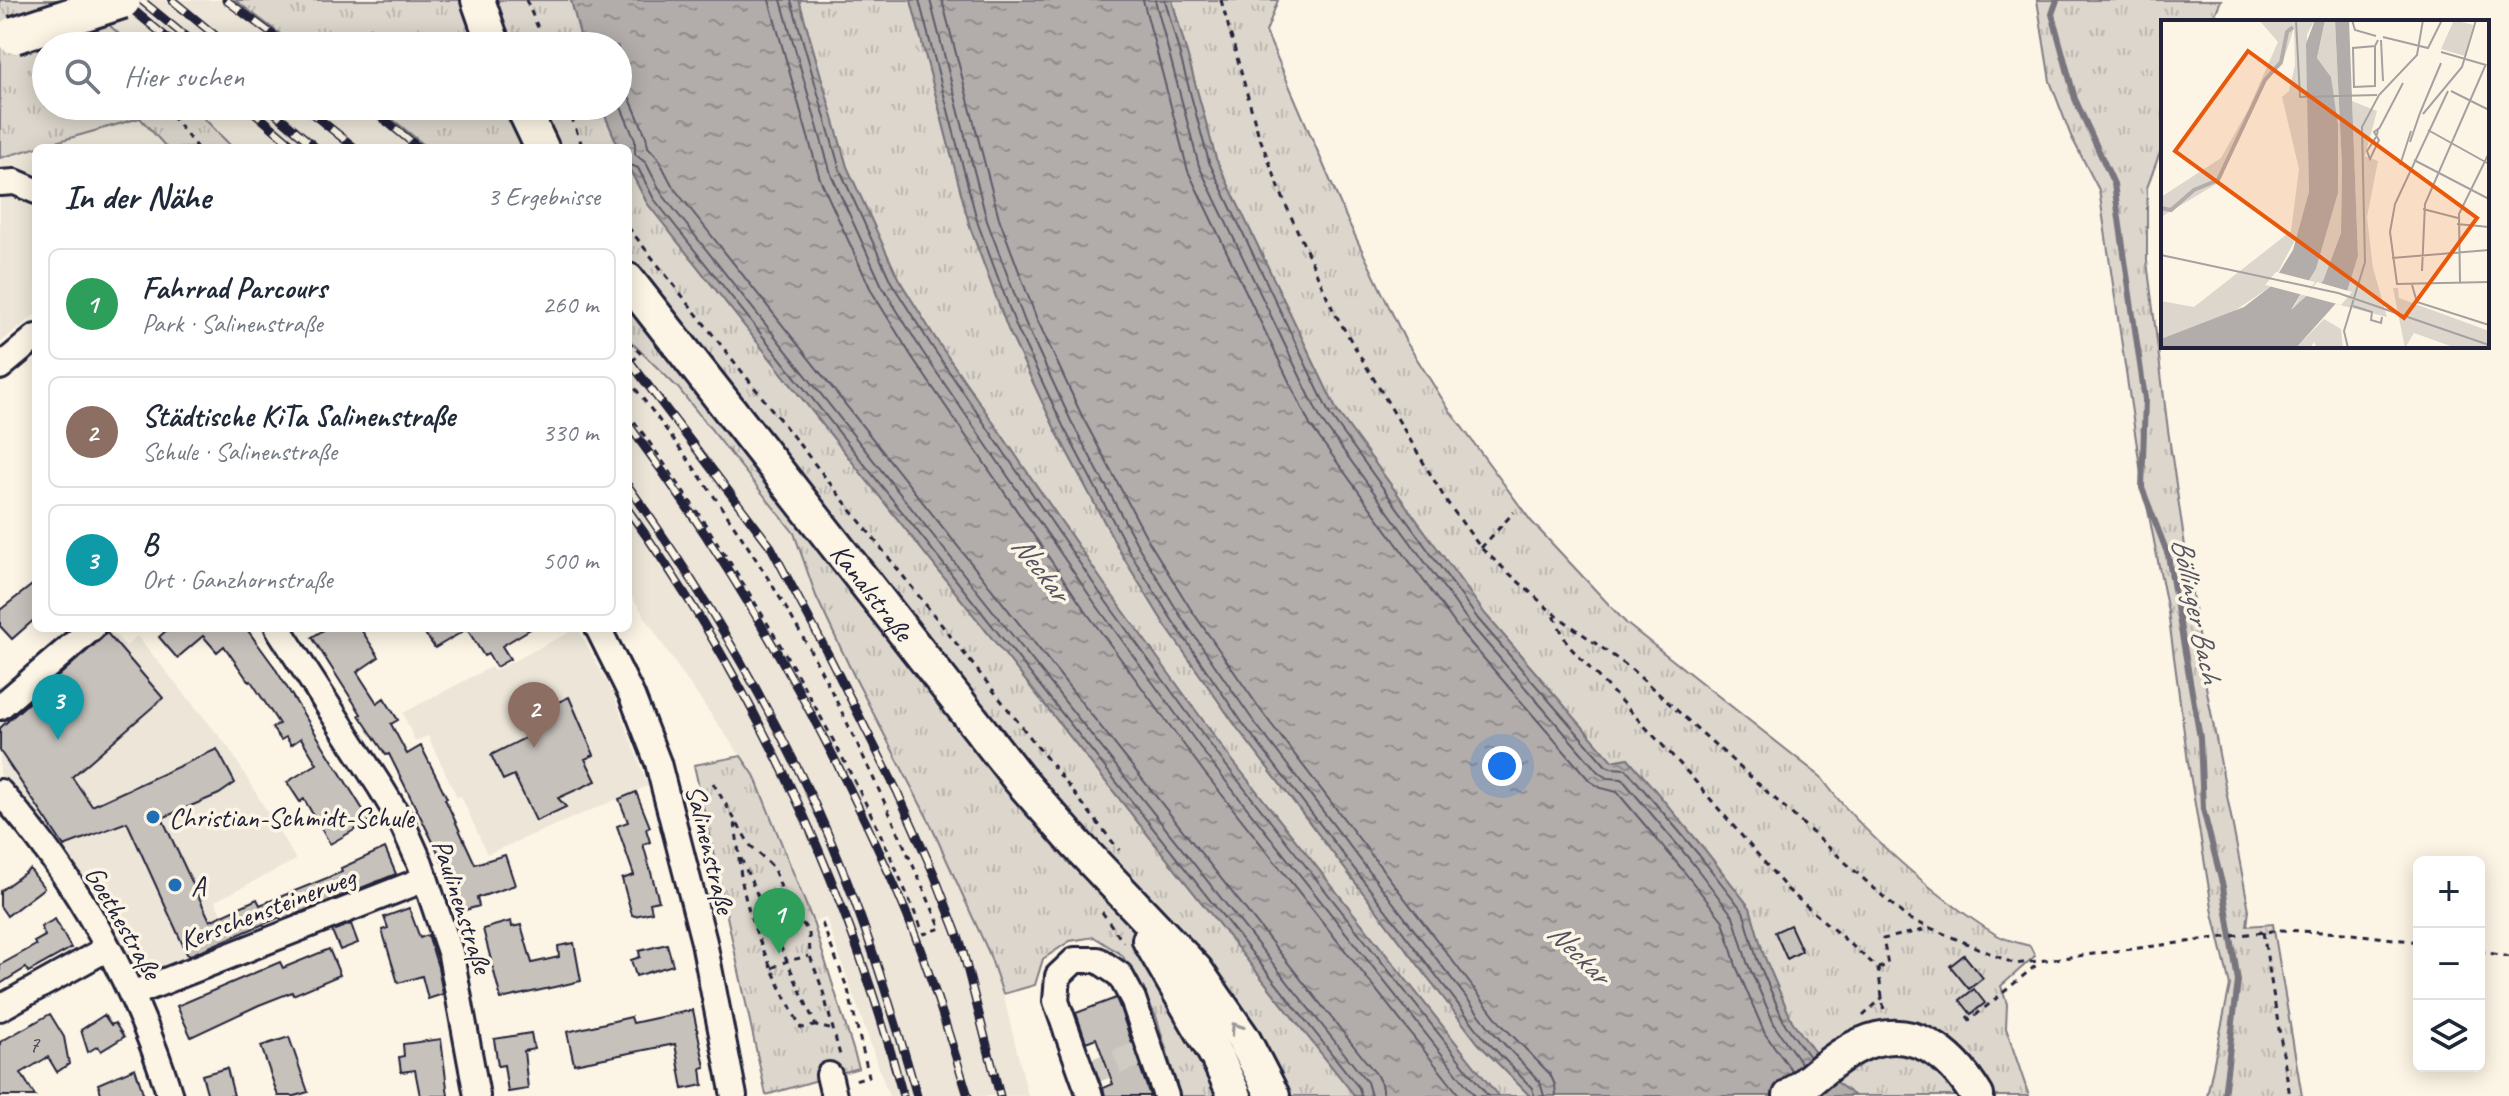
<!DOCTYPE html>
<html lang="de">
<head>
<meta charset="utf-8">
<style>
	body { margin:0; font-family:Caveat,sans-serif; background:#f2f2f3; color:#1f2937 }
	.controls { position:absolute; right:24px; bottom:24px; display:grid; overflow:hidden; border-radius:12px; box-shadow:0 4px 20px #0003 }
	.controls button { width:72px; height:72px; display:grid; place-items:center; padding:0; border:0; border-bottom:2px solid #e0e1e3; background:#fff; color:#1f2937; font:40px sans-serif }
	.you { position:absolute; left:1502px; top:766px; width:28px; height:28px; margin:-20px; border:6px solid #fff; border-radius:50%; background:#1a73e8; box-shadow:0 0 0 12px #1a73e833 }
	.badge { display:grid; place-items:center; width:52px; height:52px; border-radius:50%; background:#db2777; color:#fff; font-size:26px; font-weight:700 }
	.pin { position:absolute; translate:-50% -66px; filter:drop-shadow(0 2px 4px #0008) }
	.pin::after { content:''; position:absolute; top:42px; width:28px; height:24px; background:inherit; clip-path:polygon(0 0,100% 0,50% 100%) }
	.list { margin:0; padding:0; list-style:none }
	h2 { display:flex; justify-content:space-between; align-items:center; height:104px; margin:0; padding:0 32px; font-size:34px }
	h2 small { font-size:26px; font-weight:400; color:#747a83 }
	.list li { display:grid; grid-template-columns:52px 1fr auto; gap:24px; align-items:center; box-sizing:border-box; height:112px; margin:0 16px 16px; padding:0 16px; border:2px solid #e0e1e3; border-radius:12px }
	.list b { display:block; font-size:30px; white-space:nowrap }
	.list p { margin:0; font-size:26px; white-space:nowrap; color:#747a83 }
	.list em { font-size:26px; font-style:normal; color:#747a83 }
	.icon { flex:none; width:44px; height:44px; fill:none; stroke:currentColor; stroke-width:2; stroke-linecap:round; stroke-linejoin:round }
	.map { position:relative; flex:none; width:2509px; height:1096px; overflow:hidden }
	.search { position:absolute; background:#fff; box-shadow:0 4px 20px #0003; left:32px; top:32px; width:600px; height:88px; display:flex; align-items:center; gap:20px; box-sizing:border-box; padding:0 28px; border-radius:44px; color:#747a83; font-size:30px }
	.panel { position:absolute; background:#fff; box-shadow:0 4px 20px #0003; left:32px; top:144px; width:600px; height:488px; border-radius:12px }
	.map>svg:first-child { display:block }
	.built { fill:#ece5d8 }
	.grass { fill:url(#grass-tufts); stroke:#7f7c84; stroke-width:2 }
	.water { fill:url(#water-ripples); stroke:#78757e; stroke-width:2 }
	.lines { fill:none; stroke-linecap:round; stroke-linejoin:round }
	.shore { stroke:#5c5a68; stroke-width:2 }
	.stream { stroke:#78757e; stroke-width:6 }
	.building { fill:#c6c1bb; stroke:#22223b; stroke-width:2 }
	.minor-tunnel { stroke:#d0cbc3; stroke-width:24; stroke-dasharray:24 12; stroke-linecap:butt }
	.minor-casing { stroke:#22223b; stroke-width:30 }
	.major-casing { stroke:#22223b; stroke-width:38 }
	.path { stroke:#22223b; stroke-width:3; stroke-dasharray:6 6; stroke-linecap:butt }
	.minor { stroke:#fcf5e5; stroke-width:24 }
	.major { stroke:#fcf5e5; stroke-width:32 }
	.rail-casing { stroke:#22223b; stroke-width:9 }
	.rail { stroke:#fcf5e5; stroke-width:6; stroke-dasharray:18; stroke-linecap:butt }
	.highway-bridge-casing { stroke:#22223b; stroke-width:42; stroke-linecap:butt }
	.highway-bridge { stroke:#fcf5e5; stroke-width:36 }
	.oneway { stroke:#9a9698 }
	.poi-dot { fill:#1f6fb2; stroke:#fcf5e5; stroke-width:3 }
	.labels { text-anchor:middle; stroke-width:7; stroke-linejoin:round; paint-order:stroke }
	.number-label { font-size:24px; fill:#4b4a5b }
	.street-label { font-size:28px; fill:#22223b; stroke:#fcf5e5 }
	.poi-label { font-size:28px; fill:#22223b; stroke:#fcf5e5; text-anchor:start }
	.water-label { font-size:30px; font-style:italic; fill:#545362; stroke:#fcf5e5 }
	.inset-river { fill:none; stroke:#b2adab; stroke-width:4 }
	.inset-road { fill:none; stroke:#a5a1a1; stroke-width:2 }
	.view { fill:#e8590c; fill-opacity:0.15; stroke:#e8590c; stroke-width:4 }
	.inset-edge { fill:none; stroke:#22223b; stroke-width:4 }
</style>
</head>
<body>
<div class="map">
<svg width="2509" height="1096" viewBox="0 0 2509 1096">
	<defs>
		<pattern id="grass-tufts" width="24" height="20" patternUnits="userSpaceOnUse" patternTransform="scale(2)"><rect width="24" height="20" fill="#dcd6cc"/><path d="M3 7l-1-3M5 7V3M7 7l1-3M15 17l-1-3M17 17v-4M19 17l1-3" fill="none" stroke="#bcb7b0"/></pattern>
		<pattern id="water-ripples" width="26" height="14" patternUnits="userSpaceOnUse" patternTransform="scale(2)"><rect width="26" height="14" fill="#b2adab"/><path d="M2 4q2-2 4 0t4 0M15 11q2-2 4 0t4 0" fill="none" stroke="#908c8c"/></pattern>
	</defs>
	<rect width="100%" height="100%" fill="#fcf5e5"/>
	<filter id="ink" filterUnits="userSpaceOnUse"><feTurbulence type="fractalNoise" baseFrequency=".0125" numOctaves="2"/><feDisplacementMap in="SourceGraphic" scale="16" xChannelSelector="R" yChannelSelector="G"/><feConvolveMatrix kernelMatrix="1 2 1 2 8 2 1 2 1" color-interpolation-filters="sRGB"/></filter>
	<g filter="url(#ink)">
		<path class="built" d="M82,0H241L300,46H132Z
			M192,106H376L428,148H233Z
			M140,118L167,148H36V314L0,343V158Z
			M628,338L678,388L794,533L816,596L854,676L929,821L989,953L1003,994L1028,1096H889L826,918L813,922L754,775L681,672L628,591Z
			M108,628L126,646L137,636L229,748L296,860L215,901L236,947L145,985L79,872L0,774V721Z
			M578,628L614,696L648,786L487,854L461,796L457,797L428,736L415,741L403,713L491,667L494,671Z"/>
		<path class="grass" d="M0,0H82L132,46H46V106H192L233,148H167L140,118L0,158Z
			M235,0H571L583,46H296Z
			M799,0H911L970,227L1008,329L1055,429L1122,555L1165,625L1238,729L1478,1043L1530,1096H1498L1228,755L1109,591L937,341L898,278L847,167Z
			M1172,0H1278L1266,32L1346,217L1405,340L1448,408L1531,521L1627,624L1821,777C1859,831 1939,899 1995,934C2005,940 2019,943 2030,946L2035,956L2001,986L2007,1004L2006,1028L2029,1096H1855L1836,1083L1792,1021L1764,956L1750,908L1705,850L1628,758L1612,761L1485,614L1337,411L1216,159Z
			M2037,0H2221L2212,22H2163V144L2147,188V261L2168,430L2204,676L2249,910L2247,926L2273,924L2302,1096H2207L2230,985L2213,913L2188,762L2168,612L2142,480L2099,190L2071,136L2050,81Z
			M376,106H601L619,148H428Z
			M628,166L647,203L1355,1096H1180L1156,1016L1122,955L1094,937L1070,941L1043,959L1035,985L1003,994L989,953L929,821L854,676L816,596L794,533L678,388L628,339Z
			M741,756L754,775L813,922L859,1068L766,1095L694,765Z"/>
		<path class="water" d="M571,0H799L847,167L898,278L937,341L1109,591L1228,755L1498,1096H1355L647,203L628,166V148H619L601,106H618V46H583Z
			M911,0H1172L1216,159L1337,411L1485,614L1612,761L1628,758L1705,850L1750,908L1764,956L1792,1021L1836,1082L1855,1096H1530L1478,1043L1238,729L1165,625L1122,555L1055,429L1008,329L970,227Z"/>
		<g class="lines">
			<path class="shore" d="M769,0L820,179L872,292L912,357L1084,609L1204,772L1460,1096
				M781,0L831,174L882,286L922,351L1094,602L1213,765L1475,1096
				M791,0L840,170L891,282L931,345L1102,596L1221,759L1488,1096
				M919,0L978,224L1016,326L1063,426L1129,551L1172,620L1244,725L1484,1038L1532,1088L1534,1096
				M930,0L987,221L1025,322L1071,421L1138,546L1180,615L1252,719L1492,1031L1540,1082L1544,1096
				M942,0L999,218L1036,317L1082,416L1148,540L1190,608L1262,712L1501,1024L1550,1074L1555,1085L1556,1096
				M1143,0L1188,171L1310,425L1461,632L1590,781L1601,788L1617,792L1682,869L1723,921L1736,966L1765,1034L1792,1071
				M1155,0L1199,166L1321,420L1471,625L1599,773L1607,778L1622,779L1691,861L1733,916L1747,962L1776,1028L1801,1063
				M1165,0L1209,162L1330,415L1478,619L1606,766L1611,768L1626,769L1699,855L1743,911L1757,959L1785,1024L1809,1057
				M618,82L628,94L646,136L648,147L658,158L673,187L1376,1074L1381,1084L1383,1096
				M618,100L635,140V154L646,163L662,194L1367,1082L1371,1096
				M628,164L638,168L654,199L1359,1088L1361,1096"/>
			<path class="stream" d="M2057,0L2052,14L2075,99L2114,184L2145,399L2142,488L2168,555L2200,738L2203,809L2223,887L2238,981L2224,1096"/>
		</g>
		<path class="building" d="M36,582V618L12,639L0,626V610Z
			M169,628H246L273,665L370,821L330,844L304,799L300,802L287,782L317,764L301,738L291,745L286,737L281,740L272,728L279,724L251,681L249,682L224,646L217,652L203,636L177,658L159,637Z
			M327,628H360L379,657L357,672L377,703L384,698L398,720L391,724L407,754L421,746L447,798L445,799L475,864L505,855L515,885L477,898L479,906L462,911L437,850L389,754L386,755L359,715L361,714L312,637Z
			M421,628H532L502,646L510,659L496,667L488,654L484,656L467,629L435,648Z
			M107,633L163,698L72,777L92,806L217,749L235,783L219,794L162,818L210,921L257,899L260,905L342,872L341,868L385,848L396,874L281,920L280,917L188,956L127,822L64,846L0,751V728Z
			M569,697L594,755L585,759L596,781L558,798L566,807L536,821L514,775L503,780L491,755L545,728L537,712Z
			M636,792L650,827L646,829L650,842L643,844L659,901L650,903L652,912L635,916L632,915L622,879L634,875L617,826L628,822L619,799Z
			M30,869L44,888L7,916L0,906V891Z
			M409,908L420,938L428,935L438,967L443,994L428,999L422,976L398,983L382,930L388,928L384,917Z
			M55,919L71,948L28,972L26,968L0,984V965L36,945L34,942L45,936L41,927Z
			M511,921L512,927L521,925L532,963L559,957L558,946L574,943L581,981L501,999L483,929Z
			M351,924L358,943L340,950L332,931Z
			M1790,925L1802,951L1787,959L1775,932Z
			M667,944L673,965L636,976L631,960L640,957L639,951Z
			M329,949L340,975L293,995L292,992L259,1005L191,1037L177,1006L280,962L283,968Z
			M1964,955L1983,978L1969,989L1950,966Z
			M1974,989L1985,1003L1971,1014L1960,1000Z
			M1116,998L1119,1005L1150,1096H1105L1103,1088L1113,1084L1096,1038L1086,1042L1076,1013Z
			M693,1010L705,1067L701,1068L703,1085L683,1089L675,1044L574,1064L567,1032L631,1017L633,1023Z
			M50,1014L64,1037L69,1064L57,1072L48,1057L21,1073L35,1096H0V1042Z
			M104,1015L111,1025L115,1023L124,1037L101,1051L98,1046L88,1052L81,1030Z
			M531,1033L534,1049L524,1051L528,1089L508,1092L504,1065L498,1066L494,1039Z
			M289,1037L308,1092L295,1096H278L261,1046Z
			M441,1039L448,1096H420L415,1070L401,1072L399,1057L404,1056L403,1044Z
			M135,1068L144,1096H102L98,1084Z
			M227,1068L234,1096H208L202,1075Z"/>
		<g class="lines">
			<path class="minor-tunnel" d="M1083,1075L1149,1050"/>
			<defs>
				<path id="minor" d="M0,183L15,182L36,191
					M0,367L36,337
					M278,628L381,788L402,823L420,863L451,955L477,1096
					M598,628L632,696L658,763L704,942L734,1096
					M0,707L92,628
					M0,792C76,877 137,987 170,1096
					M132,994L425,879
					M0,1008L108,948
					M829,1075L834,1096
					M1090,1096L1056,1001L1058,976L1075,960H1098L1120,975L1133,999L1166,1096"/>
				<g id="major">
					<path d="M478,0L494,46"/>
					<path d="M522,106L542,148"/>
					<path id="s1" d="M628,280L1018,778L1076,844L1196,970L1243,1038L1273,1096"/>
					<path d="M1149,940L1217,1057L1235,1096"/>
					<path d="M1790,1096C1812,1079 1834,1057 1860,1045C1912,1021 1952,1054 1977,1096"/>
				</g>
			</defs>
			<use href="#minor" class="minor-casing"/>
			<use href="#major" class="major-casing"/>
			<path class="path" d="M526,0L546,46
				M1221,0L1258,133L1285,203L1334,312L1447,502L1481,548L1552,612L1630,668L1907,918L2015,964L2279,930L2344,933L2419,942
				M100,38L109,46
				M164,106L197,148
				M567,106L583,148
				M628,227L1119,850
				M628,341L641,354L628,364
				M628,379C697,469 763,562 817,663C862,749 901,839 941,928L924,934C905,891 888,848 867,806C799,669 719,537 628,413
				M1481,548L1514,512
				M1554,616L1568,645L1683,767L1788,890L1878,968L1884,1011
				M713,783L750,845L773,867L787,903L809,932L810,956L822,988L841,1059
				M735,823L739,854L816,1026L834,1030
				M739,858C743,918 774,974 801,1028L815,1026
				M1102,912L1123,942
				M822,923L848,990L869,1076L851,1081
				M2263,932L2290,1096
				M2479,951L2509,957
				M772,968L787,961L809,956
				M1878,968L1888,965L1883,939L1928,929
				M1863,1016L1883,997
				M1967,1016L1970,1020L2040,962"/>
			<use href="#minor" class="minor"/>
			<use href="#major" class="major"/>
			<defs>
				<path id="rail" d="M121,0L177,46
					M141,0L197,46
					M172,0L228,46
					M226,0L288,46
					M247,106L296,148
					M267,106L316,148
					M303,106L355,148
					M368,106L419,148
					M628,359L771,547L828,654L897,791L934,874L961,944L1000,1096
					M628,424C736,569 827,730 899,896C927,960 947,1029 968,1096
					M628,486C697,582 759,687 810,794C855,890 888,994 917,1096
					M628,510C754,684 848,888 903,1096"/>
			</defs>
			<use href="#rail" class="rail-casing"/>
			<use href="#rail" class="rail"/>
			<defs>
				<path id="highway-bridge" d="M14,35L122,0"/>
			</defs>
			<use href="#highway-bridge" class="highway-bridge-casing"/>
			<use href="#highway-bridge" class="highway-bridge"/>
		</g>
		<defs><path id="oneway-chevron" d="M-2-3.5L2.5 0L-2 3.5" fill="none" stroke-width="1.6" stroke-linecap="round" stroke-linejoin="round" transform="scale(2)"/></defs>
		<use class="oneway" href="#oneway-chevron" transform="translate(1236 1028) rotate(-124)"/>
	</g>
	<g class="poi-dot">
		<circle cx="153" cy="817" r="8"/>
		<circle cx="175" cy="885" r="8"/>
	</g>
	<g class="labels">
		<g class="number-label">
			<text x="34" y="1052">7</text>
		</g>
		<g class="street-label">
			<text dy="10" stroke="none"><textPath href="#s1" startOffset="396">Kanalstraße</textPath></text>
			<text transform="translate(711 849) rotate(76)" y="10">Salinenstraße</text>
			<text transform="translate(463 906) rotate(72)" y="10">Paulinenstraße</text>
			<text transform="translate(267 908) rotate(-21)" y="10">Kerschensteinerweg</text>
			<text transform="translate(124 922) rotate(60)" y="10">Goethestraße</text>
		</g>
		<g class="poi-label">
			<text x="169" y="827">Christian-Schmidt-Schule</text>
			<text x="191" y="895">A</text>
		</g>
		<g class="water-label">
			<text transform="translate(1041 568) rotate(52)" y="10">Neckar</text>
			<text transform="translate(2197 610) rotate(78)" y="10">Böllinger Bach</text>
			<text transform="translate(1579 953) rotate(45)" y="10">Neckar</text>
		</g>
	</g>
	<g transform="translate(2161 20)">
		<rect width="328" height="328" fill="#fcf5e5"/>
		<path d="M98,0H154L146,14L148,172L143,203L109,267L66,296L0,319V281L33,287L130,211L138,149L121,77L128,71L134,45L133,8L121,45L105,60L57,163L0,197V177L60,138L87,90L117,22ZM164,0H174L181,147L180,213L162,261L131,290L155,249L177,173L170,57L156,38ZM293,0L312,5L304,36L280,29ZM191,81L216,91L204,136L217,141L206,197L212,248L226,297L175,284L183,276L197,236ZM232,268H237L238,278L328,311V328H295L253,313L244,328ZM163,299L180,309L182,328H156L153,322L149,328H135Z" fill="#dcd6cc"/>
		<path d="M154,0H164L156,38L170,57L177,105V173L155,249L130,290L162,261L180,213L181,147L174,0H188L197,236L186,271L135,328H0V319L83,287L109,267L132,230L148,172L145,24Z" fill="#b2adab"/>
		<path d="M115,252L154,262L146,274L156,262L191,272L180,285L104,265Z" fill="#fcf5e5"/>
		<path class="inset-river" d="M0,188L10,190L33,170L57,160L104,60L120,42L126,12L132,7"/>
		<path class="inset-road" d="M135,0L139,77L216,75M191,0L194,10L215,16M222,17L267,28L281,0M220,20L222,61M214,26V66L193,67L192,28L214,26L217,20M280,32L325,45M287,71L234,184L229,212L236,264L328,262M290,71L328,90M259,93L280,43M262,94L301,47L315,0M218,109L242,63M267,110L328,144M215,117L206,131L209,139L218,120L213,112L217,109L216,115M249,122L259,93M253,140L328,179M239,145L250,111M262,189L297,198M296,204L328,207M0,235L177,273L328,325M231,238L328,230M261,251L264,184L325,44M299,263L298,194L328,133M251,265L256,282L328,305M192,286L211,292L210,300L220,303L221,297M187,328L183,311L204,242L201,107L218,75L256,35L262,0"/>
		<path class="view" d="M87,31L316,198L243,298L14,131Z"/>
		<rect width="328" height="328" class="inset-edge"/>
	</g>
</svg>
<div class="controls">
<button>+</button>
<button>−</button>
<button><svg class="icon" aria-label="layers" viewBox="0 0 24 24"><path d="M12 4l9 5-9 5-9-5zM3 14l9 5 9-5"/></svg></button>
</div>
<div class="you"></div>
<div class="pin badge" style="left:779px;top:954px;background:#2e9e5b">1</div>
<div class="pin badge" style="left:534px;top:748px;background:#8d6e63">2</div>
<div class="pin badge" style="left:58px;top:740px;background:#0f9aa8">3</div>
<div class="search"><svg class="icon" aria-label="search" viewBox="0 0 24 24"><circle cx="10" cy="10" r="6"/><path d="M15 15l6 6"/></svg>Hier suchen</div>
<section class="panel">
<h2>In der Nähe<small>3 Ergebnisse</small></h2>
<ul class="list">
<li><span class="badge" style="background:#2e9e5b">1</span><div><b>Fahrrad Parcours</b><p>Park · Salinenstraße</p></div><em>260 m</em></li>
<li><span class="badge" style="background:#8d6e63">2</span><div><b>Städtische KiTa Salinenstraße</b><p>Schule · Salinenstraße</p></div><em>330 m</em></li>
<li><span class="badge" style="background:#0f9aa8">3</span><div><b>B</b><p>Ort · Ganzhornstraße</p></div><em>500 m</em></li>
</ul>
</section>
</div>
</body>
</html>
